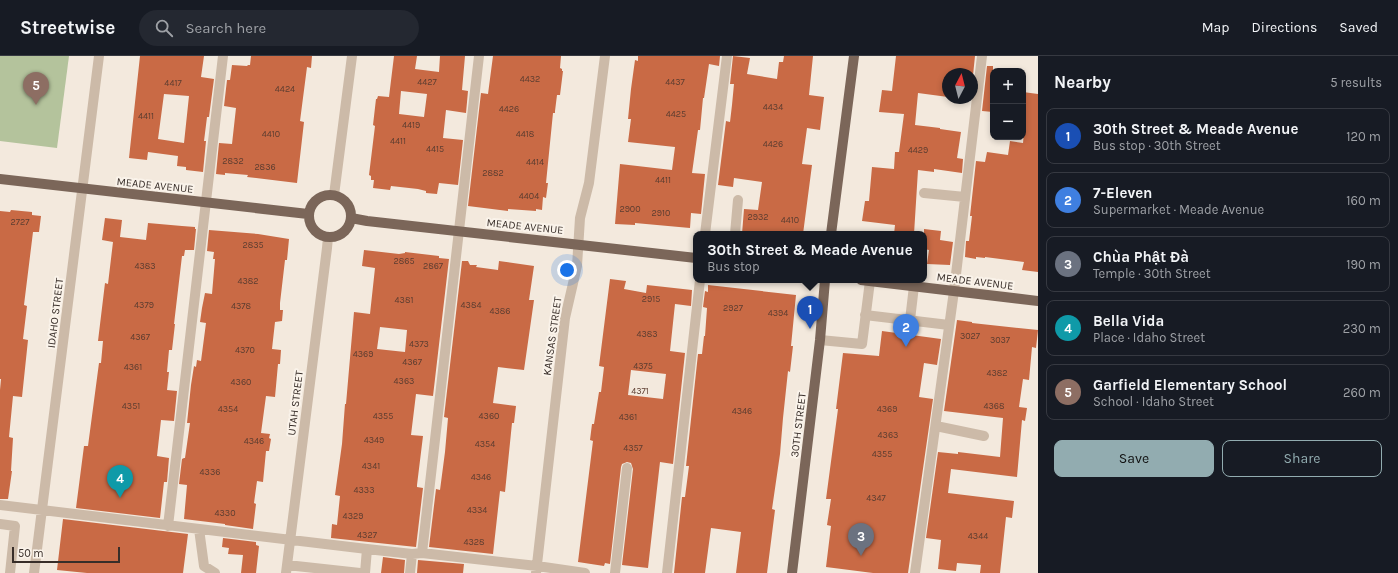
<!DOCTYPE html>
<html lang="en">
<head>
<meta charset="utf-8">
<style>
	body { margin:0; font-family:Karla,sans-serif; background:#242831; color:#f1f3f6 }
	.controls { position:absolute; right:12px; top:12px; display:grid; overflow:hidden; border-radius:8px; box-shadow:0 2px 6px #0003 }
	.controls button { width:36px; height:36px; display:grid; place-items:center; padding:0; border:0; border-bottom:1px solid #363941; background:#171b24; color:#f1f3f6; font:20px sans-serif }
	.compass { position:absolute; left:942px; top:12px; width:36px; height:36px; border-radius:50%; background:#171b24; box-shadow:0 2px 6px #0003; rotate:7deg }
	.scale { position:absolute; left:12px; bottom:10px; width:108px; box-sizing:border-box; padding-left:4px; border:2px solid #382e29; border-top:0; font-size:11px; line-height:14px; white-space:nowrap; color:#382e29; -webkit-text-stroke:3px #faf3ea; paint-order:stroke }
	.you { position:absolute; left:567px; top:214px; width:14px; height:14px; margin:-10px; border:3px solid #fff; border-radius:50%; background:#1a73e8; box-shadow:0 0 0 6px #1a73e833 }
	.badge { display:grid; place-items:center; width:26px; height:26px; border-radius:50%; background:#92acb0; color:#fff; font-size:13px; font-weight:700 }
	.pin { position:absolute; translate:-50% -33px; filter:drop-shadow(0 1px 2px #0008) }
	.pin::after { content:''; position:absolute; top:21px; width:14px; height:12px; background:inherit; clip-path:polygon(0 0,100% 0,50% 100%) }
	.popup { position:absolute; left:693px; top:175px; width:234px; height:52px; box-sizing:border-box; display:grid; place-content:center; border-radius:8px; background:#171b24; filter:drop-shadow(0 1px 3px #0005); font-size:13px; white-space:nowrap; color:#9ea1a6 }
	.popup b { font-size:15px; color:#f1f3f6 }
	.popup::after { content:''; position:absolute; left:50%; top:100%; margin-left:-8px; border:8px solid transparent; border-top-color:#171b24 }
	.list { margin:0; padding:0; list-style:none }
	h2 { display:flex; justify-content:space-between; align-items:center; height:52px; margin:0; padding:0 16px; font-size:17px }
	h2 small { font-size:13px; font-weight:400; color:#9ea1a6 }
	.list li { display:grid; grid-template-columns:26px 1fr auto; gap:12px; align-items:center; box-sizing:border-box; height:56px; margin:0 8px 8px; padding:0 8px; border:1px solid #363941; border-radius:8px }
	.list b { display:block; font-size:15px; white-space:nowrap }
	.list p { margin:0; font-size:13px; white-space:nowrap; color:#9ea1a6 }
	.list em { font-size:13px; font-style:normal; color:#9ea1a6 }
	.actions { display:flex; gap:8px; padding:12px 16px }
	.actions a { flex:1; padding:9px 0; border:1px solid #92acb0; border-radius:8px; text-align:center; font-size:14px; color:#92acb0 }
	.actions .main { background:#92acb0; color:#111 }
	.icon { flex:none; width:22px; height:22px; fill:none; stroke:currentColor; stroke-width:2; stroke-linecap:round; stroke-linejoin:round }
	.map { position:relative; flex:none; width:1038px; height:517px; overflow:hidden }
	header { display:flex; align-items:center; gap:24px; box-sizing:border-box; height:56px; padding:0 20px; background:#171b24; border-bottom:1px solid #363941 }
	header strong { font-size:19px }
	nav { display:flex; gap:22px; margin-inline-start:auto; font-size:14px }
	.search { width:280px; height:36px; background:#242831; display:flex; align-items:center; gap:10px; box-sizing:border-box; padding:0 14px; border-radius:22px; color:#9ea1a6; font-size:15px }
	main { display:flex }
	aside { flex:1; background:#171b24 }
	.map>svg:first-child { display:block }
	.green { fill:#b4c39c }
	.building { fill:#c96a45; fill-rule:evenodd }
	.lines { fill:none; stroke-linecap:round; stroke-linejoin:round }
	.minor { stroke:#ccbaa8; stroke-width:10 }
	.major { stroke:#7b6659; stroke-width:10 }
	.labels { text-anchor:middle; stroke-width:4; stroke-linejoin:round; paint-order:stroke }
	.number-label { font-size:9px; fill:#5c3d30 }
	.street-label { font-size:11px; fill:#382e29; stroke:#faf3ea }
</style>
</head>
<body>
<header>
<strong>Streetwise</strong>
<div class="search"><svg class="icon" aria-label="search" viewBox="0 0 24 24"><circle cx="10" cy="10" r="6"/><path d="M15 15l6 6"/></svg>Search here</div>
<nav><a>Map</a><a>Directions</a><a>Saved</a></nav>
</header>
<main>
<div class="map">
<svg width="1038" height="517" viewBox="0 0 1038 517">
	<rect width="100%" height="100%" fill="#f3e9dd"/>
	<path class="green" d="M0,0H69L57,92L0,85Z"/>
	<path class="building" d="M140,0H204L201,21L214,23L209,61H207L204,85H206L203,116L186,114V111L177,110L178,100L148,96L147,104L129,102ZM164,38L189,40L184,87L158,83Z
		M251,0H312L311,12L307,11L300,65L304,66L297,127L247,121L248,119L225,117V119L216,118L219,87L232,88L236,52L224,50L227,24H230L232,9L247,10L248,9H250Z
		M394,0H417L415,13L439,16L440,0H465L462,34L468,35L466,57L446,54L443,82L463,84L458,129L439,127L437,138L426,137V135L418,133L391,130L390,134L373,132L374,124H371V120L369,119L375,70L373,69L376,43H377L378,40L389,41ZM401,35L427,38L424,61L399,58Z
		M493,0H561L560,12L562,13V15H563L560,39H557L555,55V57H553L546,127H548L546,142L543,141L542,154L536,153V155L508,153V155L468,150L481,37L488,38Z
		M638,0H720L719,10L709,8L704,42H703L700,74H698L692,117L705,118L701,158L691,157L690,172L635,167V169L615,168L620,108L672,114L675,91L628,86L631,63H628L631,33L635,4L638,5Z
		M733,0L750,2L747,18L777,23L779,6H783L784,0H813L809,39L824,41L820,74L807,72L802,108L812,109L803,178H742L744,153L758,154L762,126L734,122L733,131L718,129L726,65L730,66L732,49L734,28H730Z
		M896,0H975L972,29V18H948V41L918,37L915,69L940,72V73L961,76L957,102L963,103L962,117L934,113V116L918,114L914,178H894L895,169L862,165L865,145H869L872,111L894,113L895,96H899L904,58L879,56L882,34L892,35Z
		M987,10H993V56L982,55Z
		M1023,36L1038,38V216L1022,214L1024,206L985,201V202L976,201V203L965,201L966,185H969L972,160H970L976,105L985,106L987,96L1008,99L1010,85L1023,87L1026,55H1023Z
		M11,154L32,156V159L41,160L39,176H33L24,249L27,250L23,283L28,284L22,341L13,340L9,381L13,382L11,415H12L8,443H0V334L1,323H0V155L10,156Z
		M105,162L122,164L120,181L146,184L148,167L182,170L195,171V173H196L194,194H185L184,200H182L174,268H175L172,294H169L167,316H169L167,334L177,335L174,365L161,364L157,400L169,402L167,426H164L160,462L76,452L84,390H88L99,307H101L103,285H98L105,227L108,228L113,186L102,184Z
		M924,173L941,175L940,184L953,186L950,209L927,208L929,194L924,193Z
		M209,174L258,178L289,183L287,204H285L280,247V254H283L282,265L275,266L272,293L281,294L280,308H278L275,341L266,340L261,377L270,378L269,382L271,383L269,395H266L263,426L257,425L254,447L256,448L253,473L225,469V468L184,463L187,429L179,428L182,403L184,402H185L190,367H187L191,329L194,310L196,311L197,304L201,305L206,267L200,266L202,252L205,237L212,238L215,203H213L214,196L207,195Z
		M364,194L399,198L405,197V196L439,200V202L449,203L433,340L416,338L411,379L423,380L417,429V431L423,432L416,491L331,482L332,468L337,469L340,440L335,439L342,388L345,348H346L354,256L370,258L375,212L362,210ZM380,271L407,274L405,296L377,293Z
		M462,205H468L470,209H477L476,211L498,214L499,205L534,210L529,244H534L524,314L498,311L493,347L516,350L514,367H512L505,436L500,435L493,498L429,491L436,433L440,434L445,396L448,362L444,361Z
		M610,223L626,225L624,233L646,237L647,229L692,234L691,250L675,248L670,295L685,297L673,408L660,406L648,512L622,509L633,413L631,407L627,406L622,408L621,411L610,508L605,507L604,510L578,506L593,385L590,384L592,368H594L599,336H601L604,311L599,310ZM631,314L666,318L663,343L628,339Z
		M708,229L796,239L791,290H793L790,316L788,315L783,362L780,398L772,453L775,454L767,517H736L741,476L711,472L705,517H674L682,441H685L689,410H686L698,298H702L704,280H705L707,252L703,251L705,235L708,236Z
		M957,264L972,266V267L1038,274L1036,292L1032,291L1029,324L1023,323L1019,351L1027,352L1025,365L1022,364L1017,421L951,413L948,437L1014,445L1012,462L1006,461L1000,517H980L981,509L957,507L956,515L938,513L941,484L926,482L938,396L958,398V396L1000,401L1003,362L944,355Z
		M882,275L941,283L937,309L924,307L919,341L933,343L908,517H873L826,511L831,470L827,469L831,443H826L838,353H836L843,297L879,300Z
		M63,463L188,478L183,517H87L57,514Z
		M223,482L256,486V489L259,490L256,517H241L243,499L228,498L229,492L222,491Z
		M383,501L405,504L404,517H381Z
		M418,504L464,508L463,517H417Z"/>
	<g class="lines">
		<path class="minor" d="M924,137L965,141
			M334,139L352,0
			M705,178L727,0
			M735,178L738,144
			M865,259L949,269
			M910,264L914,230
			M820,284L862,288L870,225
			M936,370L984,380
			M0,449L367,493L412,498L422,497L537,510L585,517
			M0,468L15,470L10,517
			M168,470L223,0
			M199,473L204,510L215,517
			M422,497L479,0
			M287,509L360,517
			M34,517L99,0
			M286,517L327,192L328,181
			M365,517L367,493
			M410,517L412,498
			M536,517L565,262L577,210L580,162L589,127L605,0
			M615,517L627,412
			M667,517L700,224
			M915,517L954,235L982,0"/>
		<path class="major" d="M0,123L308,158
			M309 160a21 21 0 1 1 42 0a21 21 0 1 1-42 0Z
			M351,162L367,165L696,202
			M831,178L854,0
			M861,224L1038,245
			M792,517L820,284L825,224"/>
	</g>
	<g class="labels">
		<g class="number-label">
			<text x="530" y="26">4432</text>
			<text x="427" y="29">4427</text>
			<text x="675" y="29">4437</text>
			<text x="173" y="30">4417</text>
			<text x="285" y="36">4424</text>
			<text x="773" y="54">4434</text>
			<text x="509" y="56">4426</text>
			<text x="676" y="61">4425</text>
			<text x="146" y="63">4411</text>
			<text x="411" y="72">4419</text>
			<text x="271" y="81">4410</text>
			<text x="525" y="81">4418</text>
			<text x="398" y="88">4411</text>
			<text x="773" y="91">4426</text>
			<text x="435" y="96">4415</text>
			<text x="918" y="97">4429</text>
			<text x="233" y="108">2832</text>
			<text x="535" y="109">4414</text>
			<text x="265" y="114">2836</text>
			<text x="493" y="120">2882</text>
			<text x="663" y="127">4411</text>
			<text x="529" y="143">4404</text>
			<text x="630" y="156">2900</text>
			<text x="661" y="160">2910</text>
			<text x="758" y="164">2932</text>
			<text x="790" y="167">4410</text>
			<text x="20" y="169">2727</text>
			<text x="253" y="192">2835</text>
			<text x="404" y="208">2865</text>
			<text x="145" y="213">4383</text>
			<text x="433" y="213">2867</text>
			<text x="248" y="228">4382</text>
			<text x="651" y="246">2915</text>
			<text x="404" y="247">4381</text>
			<text x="144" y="252">4379</text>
			<text x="471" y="252">4384</text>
			<text x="241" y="253">4378</text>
			<text x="733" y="255">2927</text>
			<text x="500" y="258">4386</text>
			<text x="778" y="260">4394</text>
			<text x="647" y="281">4383</text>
			<text x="970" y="283">3027</text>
			<text x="140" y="284">4367</text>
			<text x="1000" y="287">3037</text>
			<text x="419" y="291">4373</text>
			<text x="245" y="297">4370</text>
			<text x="363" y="301">4369</text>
			<text x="412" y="309">4367</text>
			<text x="643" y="313">4375</text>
			<text x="133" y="314">4361</text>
			<text x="997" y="320">4382</text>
			<text x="404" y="328">4363</text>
			<text x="241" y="329">4360</text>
			<text x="640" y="338">4371</text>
			<text x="131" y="353">4351</text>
			<text x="994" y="353">4368</text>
			<text x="228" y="356">4354</text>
			<text x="887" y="356">4369</text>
			<text x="742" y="358">4346</text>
			<text x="383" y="363">4355</text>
			<text x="489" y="363">4360</text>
			<text x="628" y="364">4361</text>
			<text x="888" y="382">4363</text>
			<text x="374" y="387">4349</text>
			<text x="254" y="388">4346</text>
			<text x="485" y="391">4354</text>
			<text x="633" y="395">4357</text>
			<text x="882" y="401">4355</text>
			<text x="371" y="413">4341</text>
			<text x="210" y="419">4336</text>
			<text x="481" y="424">4346</text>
			<text x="364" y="437">4333</text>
			<text x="876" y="445">4347</text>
			<text x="477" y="457">4334</text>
			<text x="225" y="460">4330</text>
			<text x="353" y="463">4329</text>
			<text x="367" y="482">4327</text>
			<text x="978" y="483">4344</text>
			<text x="474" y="489">4328</text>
		</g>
		<g class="street-label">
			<text transform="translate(155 129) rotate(6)" y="4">MEADE AVENUE</text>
			<text transform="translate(525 170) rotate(6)" y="4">MEADE AVENUE</text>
			<text transform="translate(975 225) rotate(7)" y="4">MEADE AVENUE</text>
			<text transform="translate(55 257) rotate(-83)" y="4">IDAHO STREET</text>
			<text transform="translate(552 280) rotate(-82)" y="4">KANSAS STREET</text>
			<text transform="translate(295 347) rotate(-83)" y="4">UTAH STREET</text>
			<text transform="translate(798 369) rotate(-83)" y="4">30TH STREET</text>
		</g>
	</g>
</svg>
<div class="controls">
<button>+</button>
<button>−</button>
</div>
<svg class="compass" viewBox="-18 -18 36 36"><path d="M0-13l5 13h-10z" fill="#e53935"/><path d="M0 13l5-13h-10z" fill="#9ea1a6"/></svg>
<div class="scale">50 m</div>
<div class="you"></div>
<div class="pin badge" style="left:810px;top:273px;background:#1a4fb4">1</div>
<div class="popup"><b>30th Street &amp; Meade Avenue</b>Bus stop</div>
<div class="pin badge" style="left:906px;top:291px;background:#3f7fe0">2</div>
<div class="pin badge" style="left:861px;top:500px;background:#6b7280">3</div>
<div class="pin badge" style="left:120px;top:442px;background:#0f9aa8">4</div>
<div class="pin badge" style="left:36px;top:49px;background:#8d6e63">5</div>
</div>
<aside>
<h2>Nearby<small>5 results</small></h2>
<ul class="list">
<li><span class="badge" style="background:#1a4fb4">1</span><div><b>30th Street &amp; Meade Avenue</b><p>Bus stop · 30th Street</p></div><em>120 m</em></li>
<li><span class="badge" style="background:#3f7fe0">2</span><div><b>7-Eleven</b><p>Supermarket · Meade Avenue</p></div><em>160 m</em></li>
<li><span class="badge" style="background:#6b7280">3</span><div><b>Chùa Phật Đà</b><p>Temple · 30th Street</p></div><em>190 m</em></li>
<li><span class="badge" style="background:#0f9aa8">4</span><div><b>Bella Vida</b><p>Place · Idaho Street</p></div><em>230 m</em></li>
<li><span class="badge" style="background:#8d6e63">5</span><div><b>Garfield Elementary School</b><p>School · Idaho Street</p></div><em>260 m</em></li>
</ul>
<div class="actions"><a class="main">Save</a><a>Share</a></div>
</aside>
</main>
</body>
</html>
